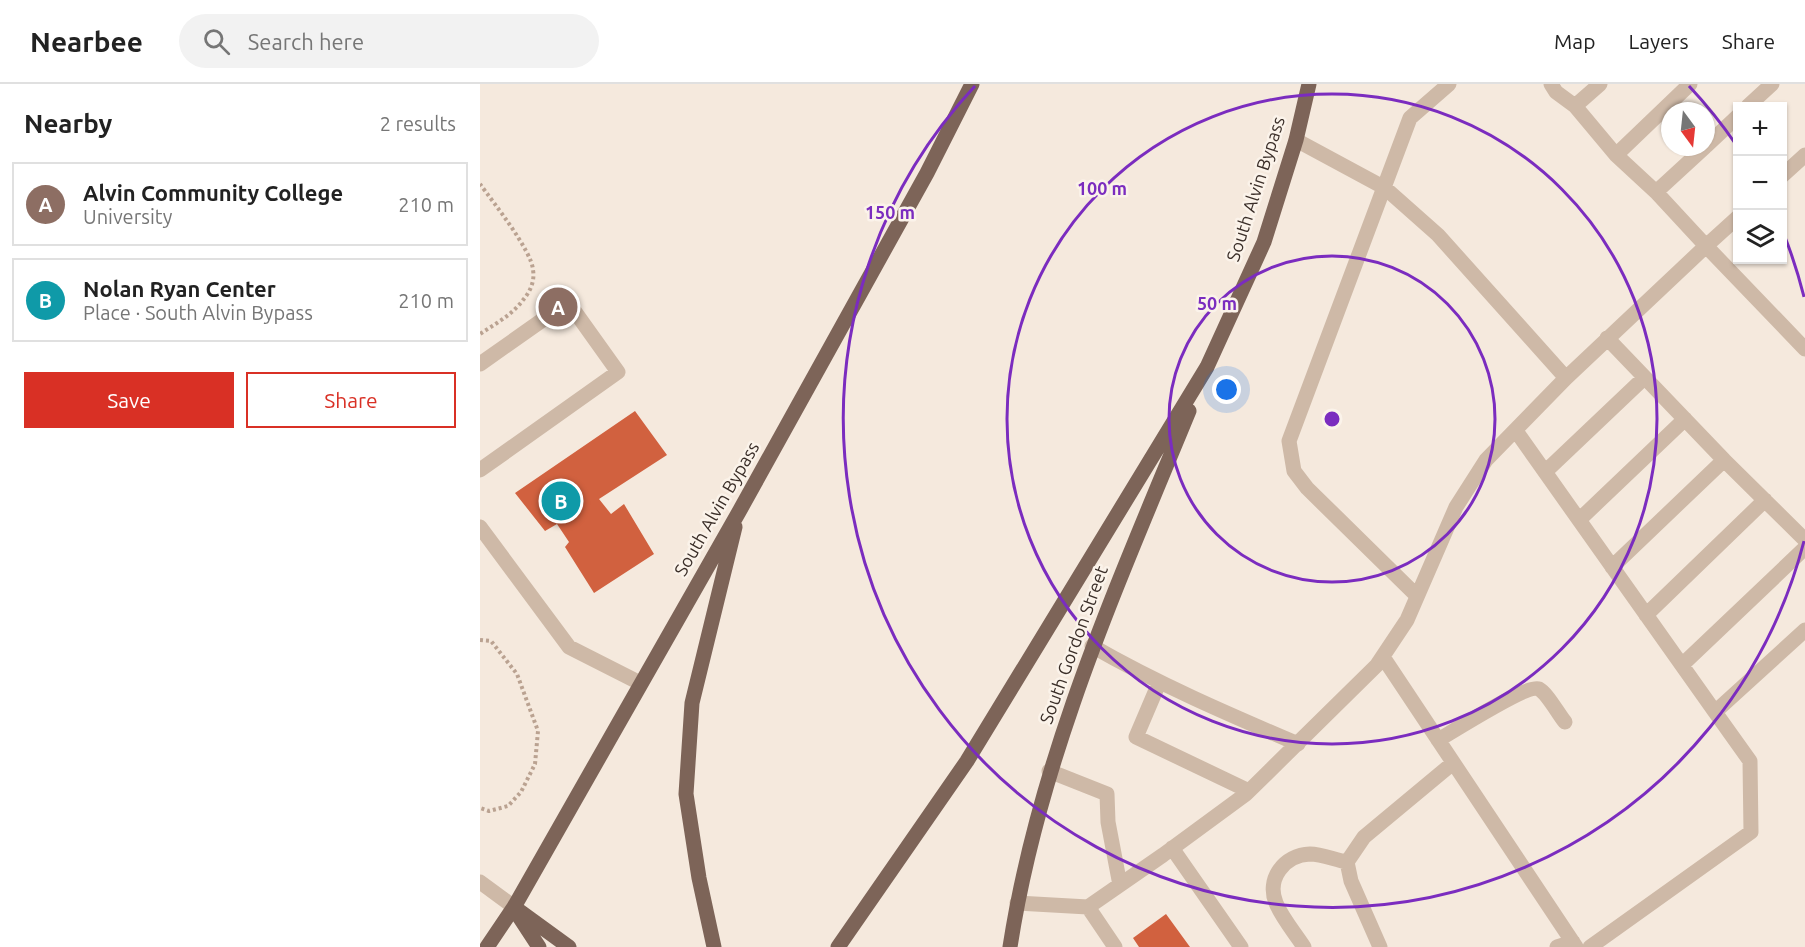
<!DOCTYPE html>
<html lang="en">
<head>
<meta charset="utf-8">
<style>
	body { margin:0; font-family:Ubuntu,sans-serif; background:#f2f2f2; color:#222 }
	.controls { position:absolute; right:18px; top:18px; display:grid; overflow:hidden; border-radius:0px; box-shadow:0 2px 4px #0004 }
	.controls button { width:54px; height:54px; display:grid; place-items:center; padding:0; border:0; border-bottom:2px solid #e0e0e0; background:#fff; color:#222; font:30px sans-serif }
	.compass { position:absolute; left:1181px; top:18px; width:54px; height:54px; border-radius:50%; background:#fff; box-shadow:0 2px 4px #0004; rotate:165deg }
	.you { position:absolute; left:747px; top:306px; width:21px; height:21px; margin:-15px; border:4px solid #fff; border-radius:50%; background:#1a73e8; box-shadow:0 0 0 9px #1a73e833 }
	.badge { display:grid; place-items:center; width:39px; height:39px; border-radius:50%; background:#d93025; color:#fff; font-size:20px; font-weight:700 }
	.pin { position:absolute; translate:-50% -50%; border:3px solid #fff; box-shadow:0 2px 6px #0006 }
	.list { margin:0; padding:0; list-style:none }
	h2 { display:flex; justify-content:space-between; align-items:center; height:78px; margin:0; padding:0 24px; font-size:26px }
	h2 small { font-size:20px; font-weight:400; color:#767676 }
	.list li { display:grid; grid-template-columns:39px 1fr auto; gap:18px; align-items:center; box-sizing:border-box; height:84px; margin:0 12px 12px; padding:0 12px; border:2px solid #e0e0e0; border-radius:0px }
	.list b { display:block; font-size:22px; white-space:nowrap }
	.list p { margin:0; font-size:20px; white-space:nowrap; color:#767676 }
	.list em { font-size:20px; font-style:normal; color:#767676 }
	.actions { display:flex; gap:12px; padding:18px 24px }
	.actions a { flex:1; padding:14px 0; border:2px solid #d93025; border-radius:0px; text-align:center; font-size:21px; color:#d93025 }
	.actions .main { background:#d93025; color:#fff }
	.icon { flex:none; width:33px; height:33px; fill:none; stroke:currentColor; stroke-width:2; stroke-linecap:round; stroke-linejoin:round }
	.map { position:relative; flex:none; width:1325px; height:863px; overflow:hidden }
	header { display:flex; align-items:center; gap:36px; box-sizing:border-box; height:84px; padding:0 30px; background:#fff; border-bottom:2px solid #e0e0e0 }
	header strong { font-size:28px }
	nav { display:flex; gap:33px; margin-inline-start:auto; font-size:21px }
	.search { width:420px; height:54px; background:#f2f2f2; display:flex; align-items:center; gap:15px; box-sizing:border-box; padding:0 21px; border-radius:33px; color:#767676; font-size:22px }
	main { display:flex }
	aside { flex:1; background:#fff }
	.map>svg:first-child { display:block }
	.building { fill:#d1613f }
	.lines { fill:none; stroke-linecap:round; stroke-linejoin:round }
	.path { stroke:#baa291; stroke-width:4; stroke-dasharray:3 3; stroke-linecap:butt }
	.minor { stroke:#ceb9a7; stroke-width:15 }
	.major { stroke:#7d6458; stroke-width:15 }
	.ring { fill:none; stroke:#7b2cbf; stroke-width:3 }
	.labels { text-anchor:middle; stroke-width:5; stroke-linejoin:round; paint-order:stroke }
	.street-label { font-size:18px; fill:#3a2e28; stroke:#fbf3ea }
	.centre { fill:#7b2cbf; stroke:#fbf3ea; stroke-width:3 }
	.ring-label { font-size:18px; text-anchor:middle; font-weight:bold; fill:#7b2cbf; stroke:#fbf3ea; stroke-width:5; stroke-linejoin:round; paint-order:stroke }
</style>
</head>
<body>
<header>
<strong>Nearbee</strong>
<div class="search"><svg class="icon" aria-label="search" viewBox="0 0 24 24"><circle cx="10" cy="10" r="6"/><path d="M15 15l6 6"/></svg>Search here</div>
<nav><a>Map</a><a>Layers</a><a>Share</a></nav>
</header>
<main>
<aside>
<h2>Nearby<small>2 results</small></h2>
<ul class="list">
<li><span class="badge" style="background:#8d6e63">A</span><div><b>Alvin Community College</b><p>University</p></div><em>210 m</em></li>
<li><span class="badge" style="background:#0f9aa8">B</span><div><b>Nolan Ryan Center</b><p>Place · South Alvin Bypass</p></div><em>210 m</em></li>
</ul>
<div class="actions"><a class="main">Save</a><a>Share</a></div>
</aside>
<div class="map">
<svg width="1325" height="863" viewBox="0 0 1325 863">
	<rect width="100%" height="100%" fill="#f5e9dd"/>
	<path class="building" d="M155,327L187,371L119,415L131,430L144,420L174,470L114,509L85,463L89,458L77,440L65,447L35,409Z
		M686,830L710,863H659L653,854Z"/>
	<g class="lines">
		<path class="path" d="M0,100C13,118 52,167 53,186C55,197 50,208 43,216C32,231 15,240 0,250
			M0,556L11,557L37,590L58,647L55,680L41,708L28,722L9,727L0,724"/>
		<path class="minor" d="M1095,22L1120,0
			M1268,22L1292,0
			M816,56L905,104L958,151L1086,294L1226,162L1176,108L1136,71L1095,22L1076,8L1071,0
			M1226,62L1258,32
			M1136,71L1210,0
			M1302,92L1325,71
			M1176,108L1225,63
			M1258,133L1226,162L1325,265
			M1127,254L1244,376L1325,456
			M0,280L88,218L138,288L0,386
			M1036,347L1235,628
			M1065,388L1164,294
			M1099,436L1205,335
			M0,443L89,563L160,599
			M1132,483L1244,376
			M937,512L827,404L814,387L809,357L930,34L969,0
			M1166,531L1285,416
			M612,562C678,600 748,630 818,660
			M903,573L1096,863
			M1202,581L1325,464
			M679,599L656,653L769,707
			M958,656C972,648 1047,600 1059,605C1067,609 1079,631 1085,638
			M569,687L627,710L628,738L640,801
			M692,764L761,863
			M0,798L34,823
			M537,819L608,823L635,863
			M608,823L683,771L766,710L897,581L927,536L976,423L1006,376L1086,294
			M824,863C815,849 802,834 796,819C786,795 804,771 830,770C842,770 855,776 867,778
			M900,863L871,797L867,778L884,753L973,679
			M1077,863L1093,858
			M1110,863L1271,748L1270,677L1235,628L1325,546"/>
		<path class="major" d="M34,823L89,863
			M38,831L59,863
			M7,863L34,823L260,426L447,89L492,0
			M234,863L219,794L206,710L212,619L255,443
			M358,863L487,677L727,283L784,158L816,56L829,0
			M530,863C559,675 637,502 709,327"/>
	</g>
	<g class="ring">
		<circle cx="852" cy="335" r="163"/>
		<circle cx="852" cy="335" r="325"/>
		<path d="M1324 457A488 488 0 1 1 495 2M1209 2A488 488 0 0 1 1257 62M1303 148A488 488 0 0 1 1324 213"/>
	</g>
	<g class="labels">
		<g class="street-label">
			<text transform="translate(776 105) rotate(-72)" y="6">South Alvin Bypass</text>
			<text transform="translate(237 425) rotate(-60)" y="6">South Alvin Bypass</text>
			<text transform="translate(594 561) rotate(-70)" y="6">South Gordon Street</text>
		</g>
	</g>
	<circle cx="852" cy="335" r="9" class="centre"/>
	<g class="ring-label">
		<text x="622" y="111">100 m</text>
		<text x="410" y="135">150 m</text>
		<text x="737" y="226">50 m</text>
	</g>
</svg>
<div class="controls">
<button>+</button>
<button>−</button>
<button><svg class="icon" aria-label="layers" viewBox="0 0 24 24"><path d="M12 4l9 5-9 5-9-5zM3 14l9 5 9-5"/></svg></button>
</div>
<svg class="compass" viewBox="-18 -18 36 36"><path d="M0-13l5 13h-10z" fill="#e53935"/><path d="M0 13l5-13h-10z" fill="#767676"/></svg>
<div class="you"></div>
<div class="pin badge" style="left:78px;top:223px;background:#8d6e63">A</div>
<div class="pin badge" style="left:81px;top:417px;background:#0f9aa8">B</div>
</div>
</main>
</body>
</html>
